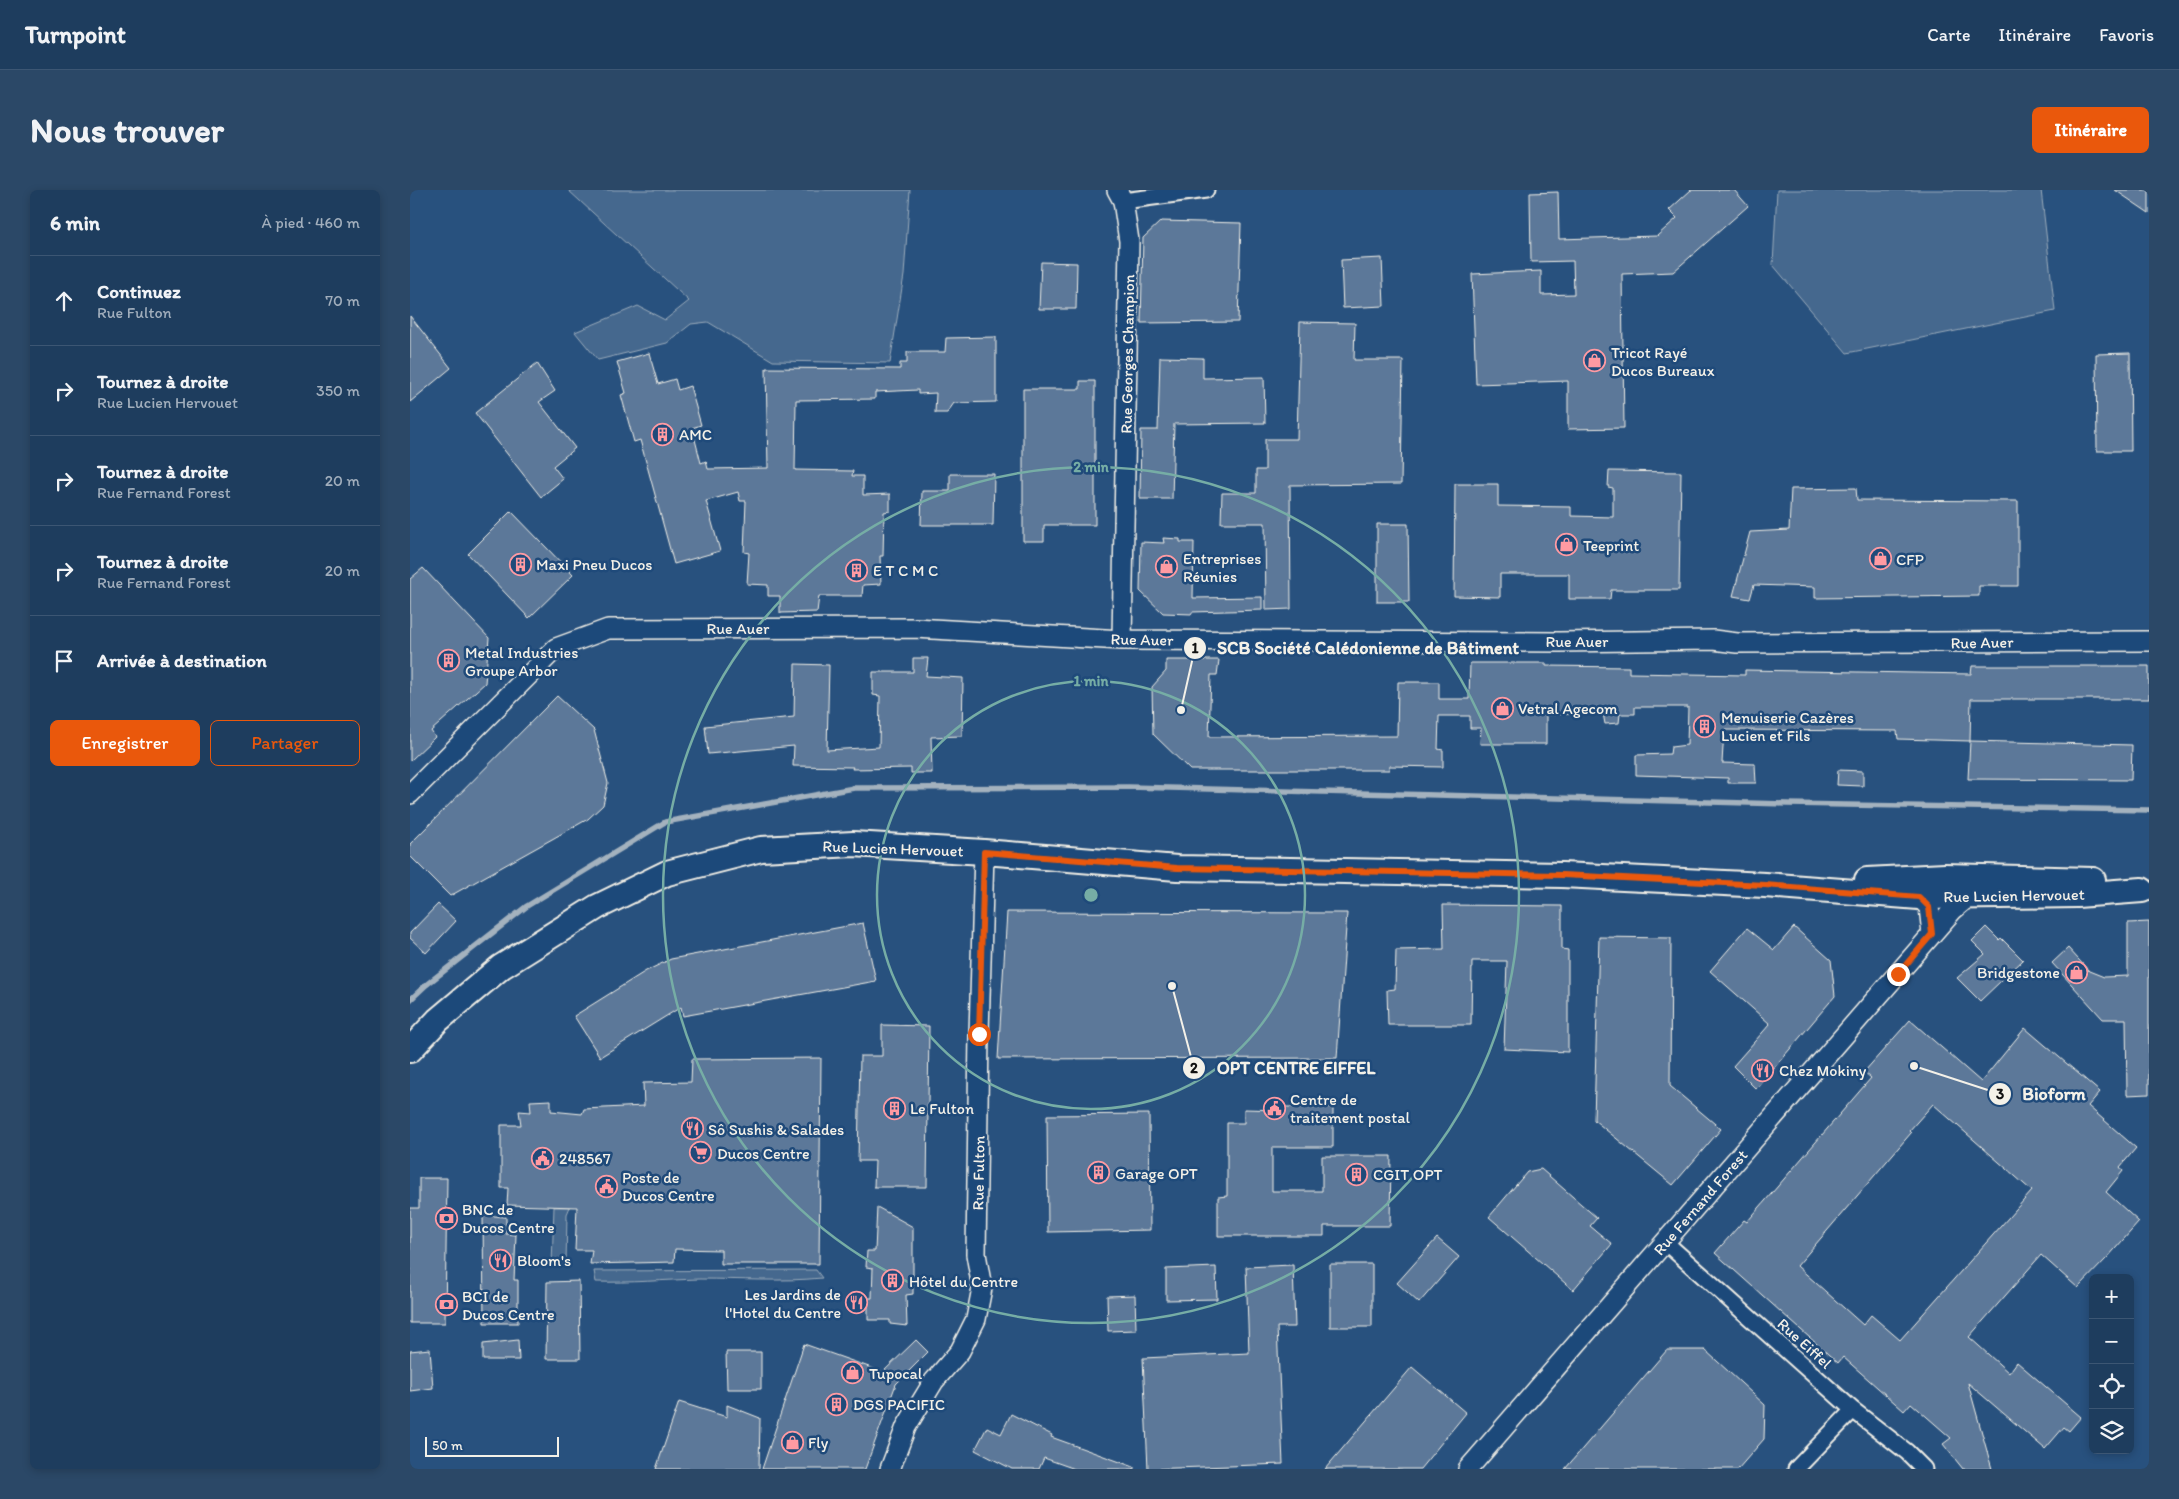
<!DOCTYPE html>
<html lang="fr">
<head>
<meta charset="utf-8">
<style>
	body { margin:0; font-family:Itim,sans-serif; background:#2b4867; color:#f1f3f6 }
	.controls { position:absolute; right:15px; bottom:15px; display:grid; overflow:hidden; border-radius:8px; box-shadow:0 2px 8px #0003 }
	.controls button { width:45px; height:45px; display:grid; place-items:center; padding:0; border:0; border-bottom:1px solid #3c5673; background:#1e3d5e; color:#f1f3f6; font:25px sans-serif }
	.scale { position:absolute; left:15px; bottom:12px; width:134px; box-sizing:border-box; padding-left:5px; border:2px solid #f4f1e8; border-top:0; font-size:14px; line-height:18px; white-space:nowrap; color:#f4f1e8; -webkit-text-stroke:4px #1f4a7a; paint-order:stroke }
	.stop { position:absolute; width:15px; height:15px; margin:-11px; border:4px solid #ea580c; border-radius:50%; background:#fff }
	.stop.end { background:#ea580c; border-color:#fff; box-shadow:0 1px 5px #0008 }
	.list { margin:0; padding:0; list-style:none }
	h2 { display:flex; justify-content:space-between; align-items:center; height:65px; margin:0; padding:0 20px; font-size:21px }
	h2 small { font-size:16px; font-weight:400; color:#a1aebc }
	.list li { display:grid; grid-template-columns:32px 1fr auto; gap:15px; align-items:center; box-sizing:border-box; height:90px; padding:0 20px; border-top:1px solid #3c5673 }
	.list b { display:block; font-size:19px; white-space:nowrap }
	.list p { margin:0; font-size:16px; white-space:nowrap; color:#a1aebc }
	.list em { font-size:16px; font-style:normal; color:#a1aebc }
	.actions { display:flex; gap:10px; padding:15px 20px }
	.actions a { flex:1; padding:11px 0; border:1px solid #ea580c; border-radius:8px; text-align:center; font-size:18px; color:#ea580c }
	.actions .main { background:#ea580c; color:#fff }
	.icon { flex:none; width:28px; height:28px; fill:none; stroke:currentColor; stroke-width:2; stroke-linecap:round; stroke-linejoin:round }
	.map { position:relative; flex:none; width:1739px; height:1279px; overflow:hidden; border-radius:8px }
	header { display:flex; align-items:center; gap:30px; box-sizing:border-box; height:70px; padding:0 25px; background:#1e3d5e; border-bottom:1px solid #3c5673 }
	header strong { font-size:24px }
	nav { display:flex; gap:28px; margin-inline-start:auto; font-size:18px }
	.intro { display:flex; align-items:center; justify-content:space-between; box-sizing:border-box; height:120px; padding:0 30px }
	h1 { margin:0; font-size:35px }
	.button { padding:12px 22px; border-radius:8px; background:#ea580c; color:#fff; font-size:18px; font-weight:700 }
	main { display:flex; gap:30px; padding:0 30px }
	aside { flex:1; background:#1e3d5e; border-radius:8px; box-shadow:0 2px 8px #0003 }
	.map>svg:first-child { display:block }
	.green { fill:#45688e; stroke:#9cacbb }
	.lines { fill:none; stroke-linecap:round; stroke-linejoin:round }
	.stream { stroke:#a4b2be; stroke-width:5.5 }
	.building { fill:#5b7899; stroke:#f4f1e8; fill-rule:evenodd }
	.minor-casing { stroke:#f4f1e8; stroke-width:19 }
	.tertiary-casing { stroke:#f4f1e8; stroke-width:22 }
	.primary-casing { stroke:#f4f1e8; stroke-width:28 }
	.minor { stroke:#1f4a7a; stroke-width:15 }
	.tertiary { stroke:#1f4a7a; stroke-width:19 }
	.primary { stroke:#1f4a7a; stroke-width:24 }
	.route { stroke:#ea580c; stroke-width:6 }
	.ring { fill:none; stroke:#76ada5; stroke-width:2.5 }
	.labels { text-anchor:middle; stroke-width:5; stroke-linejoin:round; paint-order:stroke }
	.poi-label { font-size:16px; fill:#f4f1e8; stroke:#1f4a7a; text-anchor:start }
	.street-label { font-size:16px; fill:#f4f1e8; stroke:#1f4a7a }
	.centre { fill:#76ada5; stroke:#1f4a7a; stroke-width:2.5 }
	.ring-label { font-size:15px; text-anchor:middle; font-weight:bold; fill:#76ada5; stroke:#1f4a7a; stroke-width:5; stroke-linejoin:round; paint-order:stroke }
	.leader { fill:none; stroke:#f4f1e8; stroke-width:2 }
	.callout-dot { fill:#f4f1e8; stroke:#1f4a7a; stroke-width:2 }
	.mark-label { font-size:15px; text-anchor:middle; font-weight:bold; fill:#111 }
	.callout-label { font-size:18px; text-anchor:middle; font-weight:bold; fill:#f4f1e8; stroke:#1f4a7a; stroke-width:5; stroke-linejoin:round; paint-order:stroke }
</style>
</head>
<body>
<header>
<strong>Turnpoint</strong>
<nav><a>Carte</a><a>Itinéraire</a><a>Favoris</a></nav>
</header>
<div class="intro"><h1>Nous trouver</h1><a class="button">Itinéraire</a></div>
<main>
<aside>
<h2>6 min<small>À pied · 460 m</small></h2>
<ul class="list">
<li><svg class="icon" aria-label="ahead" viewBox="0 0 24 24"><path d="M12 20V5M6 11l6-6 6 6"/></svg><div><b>Continuez</b><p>Rue Fulton</p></div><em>70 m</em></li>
<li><svg class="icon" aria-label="right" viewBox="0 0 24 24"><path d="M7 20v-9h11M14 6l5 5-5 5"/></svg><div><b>Tournez à droite</b><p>Rue Lucien Hervouet</p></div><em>350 m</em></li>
<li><svg class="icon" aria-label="right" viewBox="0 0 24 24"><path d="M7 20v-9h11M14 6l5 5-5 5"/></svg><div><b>Tournez à droite</b><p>Rue Fernand Forest</p></div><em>20 m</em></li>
<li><svg class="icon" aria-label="right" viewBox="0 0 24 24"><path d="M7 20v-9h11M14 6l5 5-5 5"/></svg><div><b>Tournez à droite</b><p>Rue Fernand Forest</p></div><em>20 m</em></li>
<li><svg class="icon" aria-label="arrive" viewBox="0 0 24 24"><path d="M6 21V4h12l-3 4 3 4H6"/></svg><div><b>Arrivée à destination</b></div></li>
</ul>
<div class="actions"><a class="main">Enregistrer</a><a>Partager</a></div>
</aside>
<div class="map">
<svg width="1739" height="1279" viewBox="0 0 1739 1279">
	<rect width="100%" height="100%" fill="#28517e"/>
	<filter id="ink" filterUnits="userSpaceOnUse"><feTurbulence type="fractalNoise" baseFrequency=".02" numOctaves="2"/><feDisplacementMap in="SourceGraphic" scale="10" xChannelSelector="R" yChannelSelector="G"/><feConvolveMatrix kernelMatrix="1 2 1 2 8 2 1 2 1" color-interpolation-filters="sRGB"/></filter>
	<g filter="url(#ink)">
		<path class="green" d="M158,0H500L494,85L480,173L363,171L298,132L281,134L257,153L188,170L165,142L228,116L255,130L279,111Z
			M1367,0H1631L1645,121L1437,163L1363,75Z
			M144,1017H160L157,1024L156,1075H142Z
			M406,1080L412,1088C372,1092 330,1089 289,1089C255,1090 220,1093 186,1092L184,1081Z"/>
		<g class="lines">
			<path class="stream" d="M0,810L16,795L117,716L255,632L444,598L719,597L1377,614L1739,620"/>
		</g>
		<path class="building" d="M1281,0H1324L1338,16L1263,82L1212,84L1214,238L1158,239V191L1066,194L1062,84L1131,81V105L1164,104L1163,71L1121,72L1120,3L1148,2L1149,49L1247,46L1267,28L1259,20Z
			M1705,0H1739V23Z
			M751,31L831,33L828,132L731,133L733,48Z
			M972,68L974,116L933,118L931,70Z
			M631,72L667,73L666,119H629Z
			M0,126L41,178L0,212Z
			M890,132L945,133L944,170H993L991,294L880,295L881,419L856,420L855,333H811L812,303H846V280H855V249H887Z
			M586,147V212L544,213L537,223H525L526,203L508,204V200L465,202V209L386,210L385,280L443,281L442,286H453V305L480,304V321L474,322L473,366H470L471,394L453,395L452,406H409L407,422L370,423V406H358V395L337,394L339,363L334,362L336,311H330L328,302L296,311L310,361L264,374L230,250L224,252L211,205L216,203L207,172L239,163L248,194L265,189L268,200L280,196L291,235L282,238L291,273L296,271L298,279L358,278L356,178L490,179V173H497V162H535L536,148Z
			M1720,163L1721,261H1687L1686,164Z
			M750,167L793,168V188L854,187L855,233L764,234L762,309H730L731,240H748Z
			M127,173L145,201L129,212L165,258L143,276L153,289L131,307L65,223Z
			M670,191H685V335H634V351H613V199H670Z
			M1199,281L1271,282L1269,400H1201L1200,409H1159V384H1090V407L1044,406L1045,294H1088V316L1161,317V326L1203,327V298L1198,297Z
			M540,284H584L583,335H511L512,301H540Z
			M1446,298L1447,310L1608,311V396H1569V406L1405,408V397L1344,395L1340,409L1323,406L1340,342L1379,340L1381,299Z
			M101,321L163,385L119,428L58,364Z
			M967,334H998L999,412H967Z
			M753,348L770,349V352H784L783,408L852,407V420L782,422V424L753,423L730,401L731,352L754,353Z
			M13,378L79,448L75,493L21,541L25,547L0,571V389Z
			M503,468H518L516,486L553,488L552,546L521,547L522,583H501V578L442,579L443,577L383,576L384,556L298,564L295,536L384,527L385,474L419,475L417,560L469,557L470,506L463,505V482H503Z
			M756,470H809L807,485H801L799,547L987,546L988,492H1029V509H1059L1060,473H1136V476L1219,477V483L1335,485V480L1561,484L1562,476H1739V509H1561L1560,551L1488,549L1487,541L1314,540L1312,573L1345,574L1346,593H1318V588L1226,585V565L1260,564L1261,557L1277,555L1278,517H1225V524H1210L1209,533L1195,534L1193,523L1136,525V554H1070L1071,538H1060V526H1029L1028,559L1033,560V577L979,576V580H780L743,544L742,497L756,481Z
			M147,506L184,540L198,593L193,615L178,629L40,706L0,666V654Z
			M1560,551L1722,555L1721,590L1558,589Z
			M1428,580L1453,581V596L1427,595Z
			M28,714L46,731L16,763L0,748V743Z
			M1033,715L1152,716V759L1158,760V862L1094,859L1097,771H1062L1061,835H978L977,800L985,799L986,760L1034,759Z
			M597,722L937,723L927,868L588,869Z
			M1739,732V904L1717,905L1716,829H1693L1642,773L1658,758L1679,781L1694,787L1718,786V733Z
			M453,733L466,791L273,826L271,817L190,867L164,826L236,781L261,769Z
			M1384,737L1421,770L1425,806L1346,899L1323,876L1360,834L1300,781L1337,738L1364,760Z
			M1576,737L1589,750L1591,748L1613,770L1570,811L1547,788L1575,764L1562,751Z
			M1189,747L1261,748L1260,896L1311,939L1263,995L1184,930Z
			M1500,830L1571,892L1615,838L1690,902L1678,916L1726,958L1710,977L1713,981L1696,1002L1729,1032L1697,1068L1668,1098L1631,1065L1559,1147L1599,1183L1607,1172L1671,1227L1659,1241L1654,1237L1635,1259L1558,1193L1582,1279H1553L1533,1254L1541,1248L1501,1213L1494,1221L1433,1167L1428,1173L1305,1063L1334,1030L1337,1032L1461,888L1454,882ZM1523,914L1622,1001L1490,1150L1461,1125L1453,1135L1387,1076L1501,943L1499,941Z
			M472,835L519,836L517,997H464L465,971H448L450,866H472Z
			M411,868L409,1074H311V1060L265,1059L264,1072L180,1074L182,1060H165L167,1017L97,1015L98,998H91V935H111L109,921L121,922L120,911L141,910V921L172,924L174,919L234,916L233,893L281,892L282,869Z
			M870,917H923V957H862V1001H912V966H981L980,1036H914V1046H808V1007L817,1006V933H834V919L870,920Z
			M739,924L740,1040L638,1042L637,925Z
			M1131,979L1187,1028L1180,1036L1202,1054L1163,1100L1079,1027L1117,982Z
			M9,988H37L35,1133H0V1018H9Z
			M467,1017L503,1037V1104L496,1105L497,1136L480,1134V1130H458V1108H462L463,1078L456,1077L457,1061H465Z
			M73,1025L96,1027V1044L106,1045L104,1090H108V1133H74Z
			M1027,1048L1049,1067L1009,1113L987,1093Z
			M920,1074H962V1137H920Z
			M883,1075L885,1137H867L873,1274L738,1279L733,1168L839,1163L836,1077Z
			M806,1077L807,1109L756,1110V1079Z
			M169,1091L170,1169H136L137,1092Z
			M725,1105L726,1140L698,1141L697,1106Z
			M108,1150L109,1170H73V1154Z
			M506,1150L518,1162L486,1194L455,1279H352L394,1154L473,1182Z
			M20,1159L23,1198L0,1201V1161Z
			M1257,1160H1295L1355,1215L1354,1249L1328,1279H1155Z
			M316,1162H351V1199H317Z
			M1002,1177L1056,1223L1010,1279H915Z
			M269,1212L317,1227V1215L350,1228L349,1279H246Z
			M601,1224L642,1245L641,1247L724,1277V1279H665L634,1268L629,1279H602L565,1260L577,1237L591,1244Z"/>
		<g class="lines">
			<defs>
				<path id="minor" d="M713,11L796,0
					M1255,1052L1443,1220L1497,1262L1514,1279
					M1386,1279L1443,1220"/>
				<path id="tertiary" d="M707,0L713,11L719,51L712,450
					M0,604L146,458L198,439L505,438L712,450L1149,452L1303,450L1327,453L1739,451
					M1509,707L1519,717L1522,744
					M480,1279L496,1237L524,1191L550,1161L566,1129L572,1098L566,1064L569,844L574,662
					M1058,1279L1543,720L1563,703"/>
				<path id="primary" d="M1457,690L1535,686L1683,690
					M0,860L28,830L91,777L187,717L257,683L351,659L443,654L574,662L767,678L1152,685L1355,695L1509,707L1667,705L1732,700"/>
			</defs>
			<use href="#minor" class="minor-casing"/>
			<use href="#tertiary" class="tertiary-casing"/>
			<use href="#primary" class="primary-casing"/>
			<use href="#minor" class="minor"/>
			<use href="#tertiary" class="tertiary"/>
			<use href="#primary" class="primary"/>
		</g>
	</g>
	<g class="lines" filter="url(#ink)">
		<path class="route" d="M569,844L574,662L767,678L1152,685L1355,695L1509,707L1519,717L1522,744L1488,784"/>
	</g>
	<g class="ring">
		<circle cx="681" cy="705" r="214"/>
		<circle cx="681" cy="705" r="428"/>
	</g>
	<defs>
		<symbol id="shop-ring" viewBox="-11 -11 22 22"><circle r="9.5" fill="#1f4a7a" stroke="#ff9aa2" stroke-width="1.5"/><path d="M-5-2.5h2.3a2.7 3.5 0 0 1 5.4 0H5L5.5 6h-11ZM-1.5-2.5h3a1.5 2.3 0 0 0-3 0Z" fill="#ff9aa2"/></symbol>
		<symbol id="building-ring" viewBox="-11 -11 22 22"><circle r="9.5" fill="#1f4a7a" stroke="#ff9aa2" stroke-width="1.5"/><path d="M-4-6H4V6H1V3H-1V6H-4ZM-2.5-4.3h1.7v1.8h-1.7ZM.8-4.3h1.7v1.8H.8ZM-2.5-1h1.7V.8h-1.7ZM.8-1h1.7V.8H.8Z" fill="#ff9aa2"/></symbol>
		<symbol id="restaurant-ring" viewBox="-11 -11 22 22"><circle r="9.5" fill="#1f4a7a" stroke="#ff9aa2" stroke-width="1.5"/><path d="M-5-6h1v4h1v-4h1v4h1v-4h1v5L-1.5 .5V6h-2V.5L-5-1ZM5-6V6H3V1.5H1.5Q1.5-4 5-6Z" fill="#ff9aa2"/></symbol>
		<symbol id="civic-ring" viewBox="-11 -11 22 22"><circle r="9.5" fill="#1f4a7a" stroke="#ff9aa2" stroke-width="1.5"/><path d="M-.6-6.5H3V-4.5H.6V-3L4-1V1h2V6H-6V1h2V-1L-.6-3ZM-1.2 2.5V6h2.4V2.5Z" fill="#ff9aa2"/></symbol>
		<symbol id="supermarket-ring" viewBox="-11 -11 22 22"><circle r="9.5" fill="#1f4a7a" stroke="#ff9aa2" stroke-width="1.5"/><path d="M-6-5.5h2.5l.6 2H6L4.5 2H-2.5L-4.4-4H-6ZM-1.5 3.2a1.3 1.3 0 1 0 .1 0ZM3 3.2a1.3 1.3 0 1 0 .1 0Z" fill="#ff9aa2"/></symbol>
		<symbol id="bank-ring" viewBox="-11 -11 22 22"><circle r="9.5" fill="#1f4a7a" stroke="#ff9aa2" stroke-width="1.5"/><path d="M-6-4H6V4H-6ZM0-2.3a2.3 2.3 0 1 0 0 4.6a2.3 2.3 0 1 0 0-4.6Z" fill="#ff9aa2"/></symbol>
	</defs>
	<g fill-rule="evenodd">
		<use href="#shop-ring" x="1172" y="158" width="25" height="25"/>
		<use href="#building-ring" x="240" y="232" width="25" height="25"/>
		<use href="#shop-ring" x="1144" y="342" width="25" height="25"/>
		<use href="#shop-ring" x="1458" y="356" width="25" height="25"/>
		<use href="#building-ring" x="98" y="362" width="25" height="25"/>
		<use href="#shop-ring" x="744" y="364" width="25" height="25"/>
		<use href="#building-ring" x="434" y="368" width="25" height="25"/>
		<use href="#building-ring" x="26" y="458" width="25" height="25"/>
		<use href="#shop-ring" x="1080" y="506" width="25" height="25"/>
		<use href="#building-ring" x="1282" y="524" width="25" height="25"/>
		<use href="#shop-ring" x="1654" y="770" width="25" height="25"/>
		<use href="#restaurant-ring" x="1340" y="868" width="25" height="25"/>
		<use href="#building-ring" x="472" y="906" width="25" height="25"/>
		<use href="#civic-ring" x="852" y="906" width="25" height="25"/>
		<use href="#restaurant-ring" x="270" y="926" width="25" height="25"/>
		<use href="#supermarket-ring" x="278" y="950" width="25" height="25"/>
		<use href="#civic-ring" x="120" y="956" width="25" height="25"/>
		<use href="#building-ring" x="676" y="970" width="25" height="25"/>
		<use href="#building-ring" x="934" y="972" width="25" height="25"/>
		<use href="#civic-ring" x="184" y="984" width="25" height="25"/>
		<use href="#bank-ring" x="24" y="1016" width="25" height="25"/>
		<use href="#restaurant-ring" x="78" y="1058" width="25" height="25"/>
		<use href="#building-ring" x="470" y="1078" width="25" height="25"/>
		<use href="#restaurant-ring" x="434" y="1100" width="25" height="25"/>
		<use href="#bank-ring" x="24" y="1102" width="25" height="25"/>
		<use href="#shop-ring" x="430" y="1170" width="25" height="25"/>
		<use href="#building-ring" x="414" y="1202" width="25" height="25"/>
		<use href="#shop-ring" x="370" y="1240" width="25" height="25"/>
	</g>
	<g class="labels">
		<g class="poi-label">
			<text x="1201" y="168">Tricot Rayé<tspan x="1201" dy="18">Ducos Bureaux</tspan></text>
			<text x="269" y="250">AMC</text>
			<text x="1173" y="361">Teeprint</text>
			<text x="773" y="374">Entreprises<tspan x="773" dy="18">Réunies</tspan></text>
			<text x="1486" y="375">CFP</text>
			<text x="126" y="380">Maxi Pneu Ducos</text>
			<text x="463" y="386">E T C M C</text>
			<text x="55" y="468">Metal Industries<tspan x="55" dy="18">Groupe Arbor</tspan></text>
			<text x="1108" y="524">Vetral Agecom</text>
			<text x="1311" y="533">Menuiserie Cazères<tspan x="1311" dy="18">Lucien et Fils</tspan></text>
			<text x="1650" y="788" text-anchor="end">Bridgestone</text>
			<text x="1369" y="886">Chez Mokiny</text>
			<text x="880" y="915">Centre de<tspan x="880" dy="18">traitement postal</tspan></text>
			<text x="500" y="924">Le Fulton</text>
			<text x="298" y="945">Sô Sushis &amp; Salades</text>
			<text x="307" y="969">Ducos Centre</text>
			<text x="149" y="974">248567</text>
			<text x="705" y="989">Garage OPT</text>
			<text x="963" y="990">CGIT OPT</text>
			<text x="212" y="993">Poste de<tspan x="212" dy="18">Ducos Centre</tspan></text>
			<text x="52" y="1025">BNC de<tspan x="52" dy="18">Ducos Centre</tspan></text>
			<text x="107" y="1076">Bloom's</text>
			<text x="499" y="1097">Hôtel du Centre</text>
			<text x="431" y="1110" text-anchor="end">Les Jardins de<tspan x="431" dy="18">l'Hotel du Centre</tspan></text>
			<text x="52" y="1112">BCI de<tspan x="52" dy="18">Ducos Centre</tspan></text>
			<text x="459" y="1189">Tupocal</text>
			<text x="443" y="1220">DGS PACIFIC</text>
			<text x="398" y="1258">Fly</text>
		</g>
		<g class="street-label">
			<text transform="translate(717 164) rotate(-89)" y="6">Rue Georges Champion</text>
			<text x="328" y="444">Rue Auer</text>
			<text transform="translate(732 449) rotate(1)" y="6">Rue Auer</text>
			<text x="1167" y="457">Rue Auer</text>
			<text transform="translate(1572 452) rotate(-1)" y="6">Rue Auer</text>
			<text transform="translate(483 658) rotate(2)" y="6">Rue Lucien Hervouet</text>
			<text transform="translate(1604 705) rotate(-1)" y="6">Rue Lucien Hervouet</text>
			<text transform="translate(568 983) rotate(-89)" y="6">Rue Fulton</text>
			<text transform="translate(1290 1012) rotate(-49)" y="6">Rue Fernand Forest</text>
			<text transform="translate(1395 1153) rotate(42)" y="6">Rue Eiffel</text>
		</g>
	</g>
	<circle cx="681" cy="705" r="8" class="centre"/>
	<g class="ring-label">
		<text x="681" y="282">2 min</text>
		<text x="681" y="496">1 min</text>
	</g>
	<path class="leader" d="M771 520L785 458M762 796L784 878M1504 876L1590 904"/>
	<g class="callout-dot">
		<circle cx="771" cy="520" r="5"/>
		<circle cx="762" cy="796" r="5"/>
		<circle cx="1504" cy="876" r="5"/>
		<circle cx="785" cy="458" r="12"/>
		<circle cx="784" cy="878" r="12"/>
		<circle cx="1590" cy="904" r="12"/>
	</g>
	<g class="mark-label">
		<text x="785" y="463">1</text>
		<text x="784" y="883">2</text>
		<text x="1590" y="909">3</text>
	</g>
	<g class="callout-label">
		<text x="958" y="464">SCB Société Calédonienne de Bâtiment</text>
		<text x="886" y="884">OPT CENTRE EIFFEL</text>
		<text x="1644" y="910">Bioform</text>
	</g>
</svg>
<div class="controls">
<button>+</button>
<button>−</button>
<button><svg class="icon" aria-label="locate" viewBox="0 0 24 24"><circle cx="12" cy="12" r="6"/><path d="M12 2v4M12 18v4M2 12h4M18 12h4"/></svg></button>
<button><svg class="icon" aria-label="layers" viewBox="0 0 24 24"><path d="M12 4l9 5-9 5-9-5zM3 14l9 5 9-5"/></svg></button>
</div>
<div class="scale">50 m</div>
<div class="stop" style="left:569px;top:844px"></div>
<div class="stop end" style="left:1488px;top:784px"></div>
</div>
</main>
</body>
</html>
